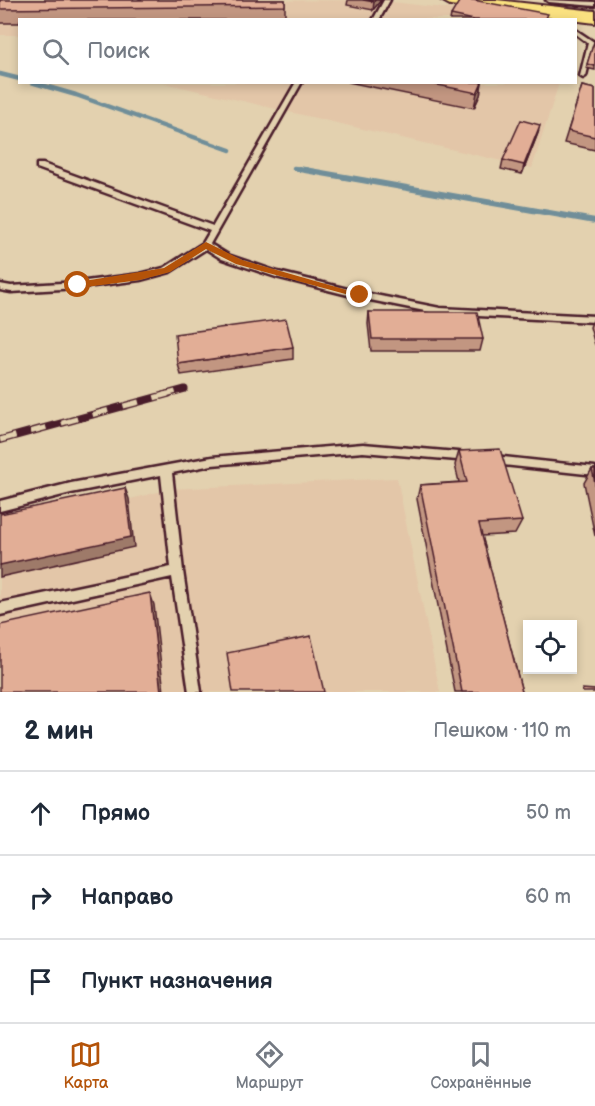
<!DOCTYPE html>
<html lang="ru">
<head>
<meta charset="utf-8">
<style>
	body { margin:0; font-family:"Balsamiq Sans",sans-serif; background:#f6f6f7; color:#1f2937 }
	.controls { position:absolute; right:18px; bottom:18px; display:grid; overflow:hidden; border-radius:0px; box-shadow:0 3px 9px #0003 }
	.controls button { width:54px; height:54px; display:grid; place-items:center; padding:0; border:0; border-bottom:2px solid #e0e1e3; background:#fff; color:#1f2937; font:30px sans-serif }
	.stop { position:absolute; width:18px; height:18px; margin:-14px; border:4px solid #b45309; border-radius:50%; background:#fff }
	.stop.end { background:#b45309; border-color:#fff; box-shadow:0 2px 6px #0008 }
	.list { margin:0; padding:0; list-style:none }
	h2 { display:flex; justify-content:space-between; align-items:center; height:78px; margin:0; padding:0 24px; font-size:26px }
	h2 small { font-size:20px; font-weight:400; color:#747a83 }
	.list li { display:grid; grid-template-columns:39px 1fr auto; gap:18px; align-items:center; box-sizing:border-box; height:84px; padding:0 24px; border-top:2px solid #e0e1e3 }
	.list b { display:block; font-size:22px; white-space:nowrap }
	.list em { font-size:20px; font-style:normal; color:#747a83 }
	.icon { flex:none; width:33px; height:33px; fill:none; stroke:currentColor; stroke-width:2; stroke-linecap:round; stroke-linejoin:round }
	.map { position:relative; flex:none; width:595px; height:692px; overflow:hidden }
	.search { position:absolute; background:#fff; box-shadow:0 3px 9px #0003; left:18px; right:18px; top:18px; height:66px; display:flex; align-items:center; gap:15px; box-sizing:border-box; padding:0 21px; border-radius:0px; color:#747a83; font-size:22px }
	.sheet { height:330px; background:#fff }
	nav { display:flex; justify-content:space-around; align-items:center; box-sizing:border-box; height:84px; border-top:2px solid #e0e1e3; background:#fff; font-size:16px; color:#747a83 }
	nav a { display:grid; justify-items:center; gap:3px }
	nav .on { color:#b45309 }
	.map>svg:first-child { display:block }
	.built { fill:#e3c6a8 }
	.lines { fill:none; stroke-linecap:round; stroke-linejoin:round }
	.stream-far1 { stroke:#6f8e99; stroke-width:4.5 }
	.stream { stroke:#6f8e99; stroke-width:6 }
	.service-casing { stroke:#4a1f2b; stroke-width:5 }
	.primary-casing { stroke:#4a1f2b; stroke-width:4 }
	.service { fill:#e3d1af; fill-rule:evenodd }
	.primary { fill:#fae180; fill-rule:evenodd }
	.rail-far1-casing { stroke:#4a1f2b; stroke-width:7 }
	.rail-casing { stroke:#4a1f2b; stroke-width:8 }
	.rail-far1 { stroke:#e3d1af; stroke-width:4.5; stroke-dasharray:13; stroke-linecap:butt }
	.rail { stroke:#e3d1af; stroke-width:5; stroke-dasharray:16; stroke-linecap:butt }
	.wall { fill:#c29681; stroke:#4a1f2b; stroke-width:1.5 }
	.shaded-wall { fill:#9e7a69; stroke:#4a1f2b; stroke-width:1.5 }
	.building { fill:#e2ae96; stroke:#4a1f2b; stroke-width:1.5 }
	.route { fill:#b45309 }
</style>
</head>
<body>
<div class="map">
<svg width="595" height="692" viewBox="0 0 595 692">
	<rect width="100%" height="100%" fill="#e3d1af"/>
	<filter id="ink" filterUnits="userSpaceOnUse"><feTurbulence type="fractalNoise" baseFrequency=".0167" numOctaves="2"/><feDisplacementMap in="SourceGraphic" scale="12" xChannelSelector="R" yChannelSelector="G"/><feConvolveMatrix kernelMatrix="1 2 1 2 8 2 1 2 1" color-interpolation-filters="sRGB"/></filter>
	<g filter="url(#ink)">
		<path class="built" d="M376,0L534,19L20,20L19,35H0V3Z
			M164,83H559L532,168Z
			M397,478L440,692H0V532L170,489Z"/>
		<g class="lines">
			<path class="stream-far1" d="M0,74L20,79
				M31,82L76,95L230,150
				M294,168L308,170"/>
			<path class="stream" d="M299,169L595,221"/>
			<defs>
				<path id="service" d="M384,0H390L379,20H373Z
					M546,0L595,2V6L549,2Z
					M576,30L594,42L586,76L583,78L580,76L588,43L576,34Z
					M296,82H302L210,244L228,255L278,272L360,292L440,308L595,316V322L440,314L360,298L276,277L222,259L206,249L170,272L140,280L78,288L11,292L0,290V284L11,286L78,282L140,274L164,268L203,243L210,231L37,168V164H43L213,226Z
					M363,444L469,453L473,454L474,457L473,460L469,461L363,452L212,465L172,473L183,571L201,692H189L172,577L0,615V603L171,567L161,475L71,493L0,511V501L71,483L212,457Z
					M494,456L595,467V475L494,464L490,463L489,460L490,457Z"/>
				<path id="primary" d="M441,0H497L595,11V23L450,5Z"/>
			</defs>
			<use href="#service" class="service-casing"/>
			<use href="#primary" class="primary-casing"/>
			<use href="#service" class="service"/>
			<use href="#primary" class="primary"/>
			<defs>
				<path id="rail-far1" d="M163,395L185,389"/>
				<path id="rail" d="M0,440L168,394"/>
			</defs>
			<use href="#rail-far1" class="rail-far1-casing"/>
			<use href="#rail" class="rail-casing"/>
			<use href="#rail-far1" class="rail-far1"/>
			<use href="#rail" class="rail"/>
		</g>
		<path class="wall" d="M0,0H285V20H20V23H0Z
			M348,0H381L373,10L347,5Z
			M451,15L546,20H450Z
			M595,39V70L586,68Z
			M348,82H482L480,95L474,108Z
			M582,86L595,89V150L564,143Z
			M538,133L522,174L501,169L503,160Z
			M369,312L483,339L480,351H371L368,324Z
			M595,316V345L590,327Z
			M293,347V359L181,375L178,364Z
			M459,451L522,521L515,534L482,536L522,692H455L417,499L420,485L459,482L455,465Z
			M592,469H595V536L584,483Z"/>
		<path class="shaded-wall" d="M375,0H381L373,10L374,2Z
			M482,82L480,95L474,108L477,93Z
			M540,125L538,133L522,174L524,165Z
			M125,488L129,499L134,547L0,577V565Z
			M150,593L154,605L164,692H161Z"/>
		<path class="building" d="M0,0H285V6L0,9Z
			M363,0H375L374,2Z
			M460,0H473L548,14L545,20H474L451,15Z
			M595,39V66L587,64Z
			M423,82H482L477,93Z
			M582,86L595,89V137L568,131Z
			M521,120L540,125L524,165L503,160Z
			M369,312H477L483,339H372Z
			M286,319L293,347L178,364L175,334Z
			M500,449L522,521L479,524L522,692H462L420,485L467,482L459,451Z
			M592,469H595V483Z
			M125,488L131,537L0,565V514Z
			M150,593L161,692H0V625Z
			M311,636L324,692H233L227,653Z
			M582,689L595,690V692H583Z"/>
	</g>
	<path class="route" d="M206,242L242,260L364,295L360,298L236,264L206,249L170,272L140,280L78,288L73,285L78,282L164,268Z"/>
</svg>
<div class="controls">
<button><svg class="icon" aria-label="locate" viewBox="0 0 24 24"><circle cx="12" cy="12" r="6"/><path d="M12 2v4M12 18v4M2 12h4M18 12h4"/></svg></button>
</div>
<div class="stop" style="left:78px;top:285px"></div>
<div class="stop end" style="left:360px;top:295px"></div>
<div class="search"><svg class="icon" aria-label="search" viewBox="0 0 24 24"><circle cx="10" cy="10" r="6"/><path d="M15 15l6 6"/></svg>Поиск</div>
</div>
<section class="sheet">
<h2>2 мин<small>Пешком · 110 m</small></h2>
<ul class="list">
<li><svg class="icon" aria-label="ahead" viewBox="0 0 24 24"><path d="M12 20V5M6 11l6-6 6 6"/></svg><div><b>Прямо</b></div><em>50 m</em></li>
<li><svg class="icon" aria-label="right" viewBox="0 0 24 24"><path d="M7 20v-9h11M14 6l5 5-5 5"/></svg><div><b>Направо</b></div><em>60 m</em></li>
<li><svg class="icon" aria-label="arrive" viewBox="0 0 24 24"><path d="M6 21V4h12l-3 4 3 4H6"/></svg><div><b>Пункт назначения</b></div></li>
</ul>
</section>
<nav>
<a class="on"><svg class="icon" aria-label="map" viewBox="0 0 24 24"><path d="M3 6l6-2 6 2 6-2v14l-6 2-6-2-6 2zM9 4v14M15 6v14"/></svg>Карта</a>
<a><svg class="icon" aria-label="directions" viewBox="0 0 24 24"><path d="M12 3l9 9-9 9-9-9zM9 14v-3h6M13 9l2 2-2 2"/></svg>Маршрут</a>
<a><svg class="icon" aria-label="saved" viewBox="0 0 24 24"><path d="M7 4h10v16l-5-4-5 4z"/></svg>Сохранённые</a>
</nav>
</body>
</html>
